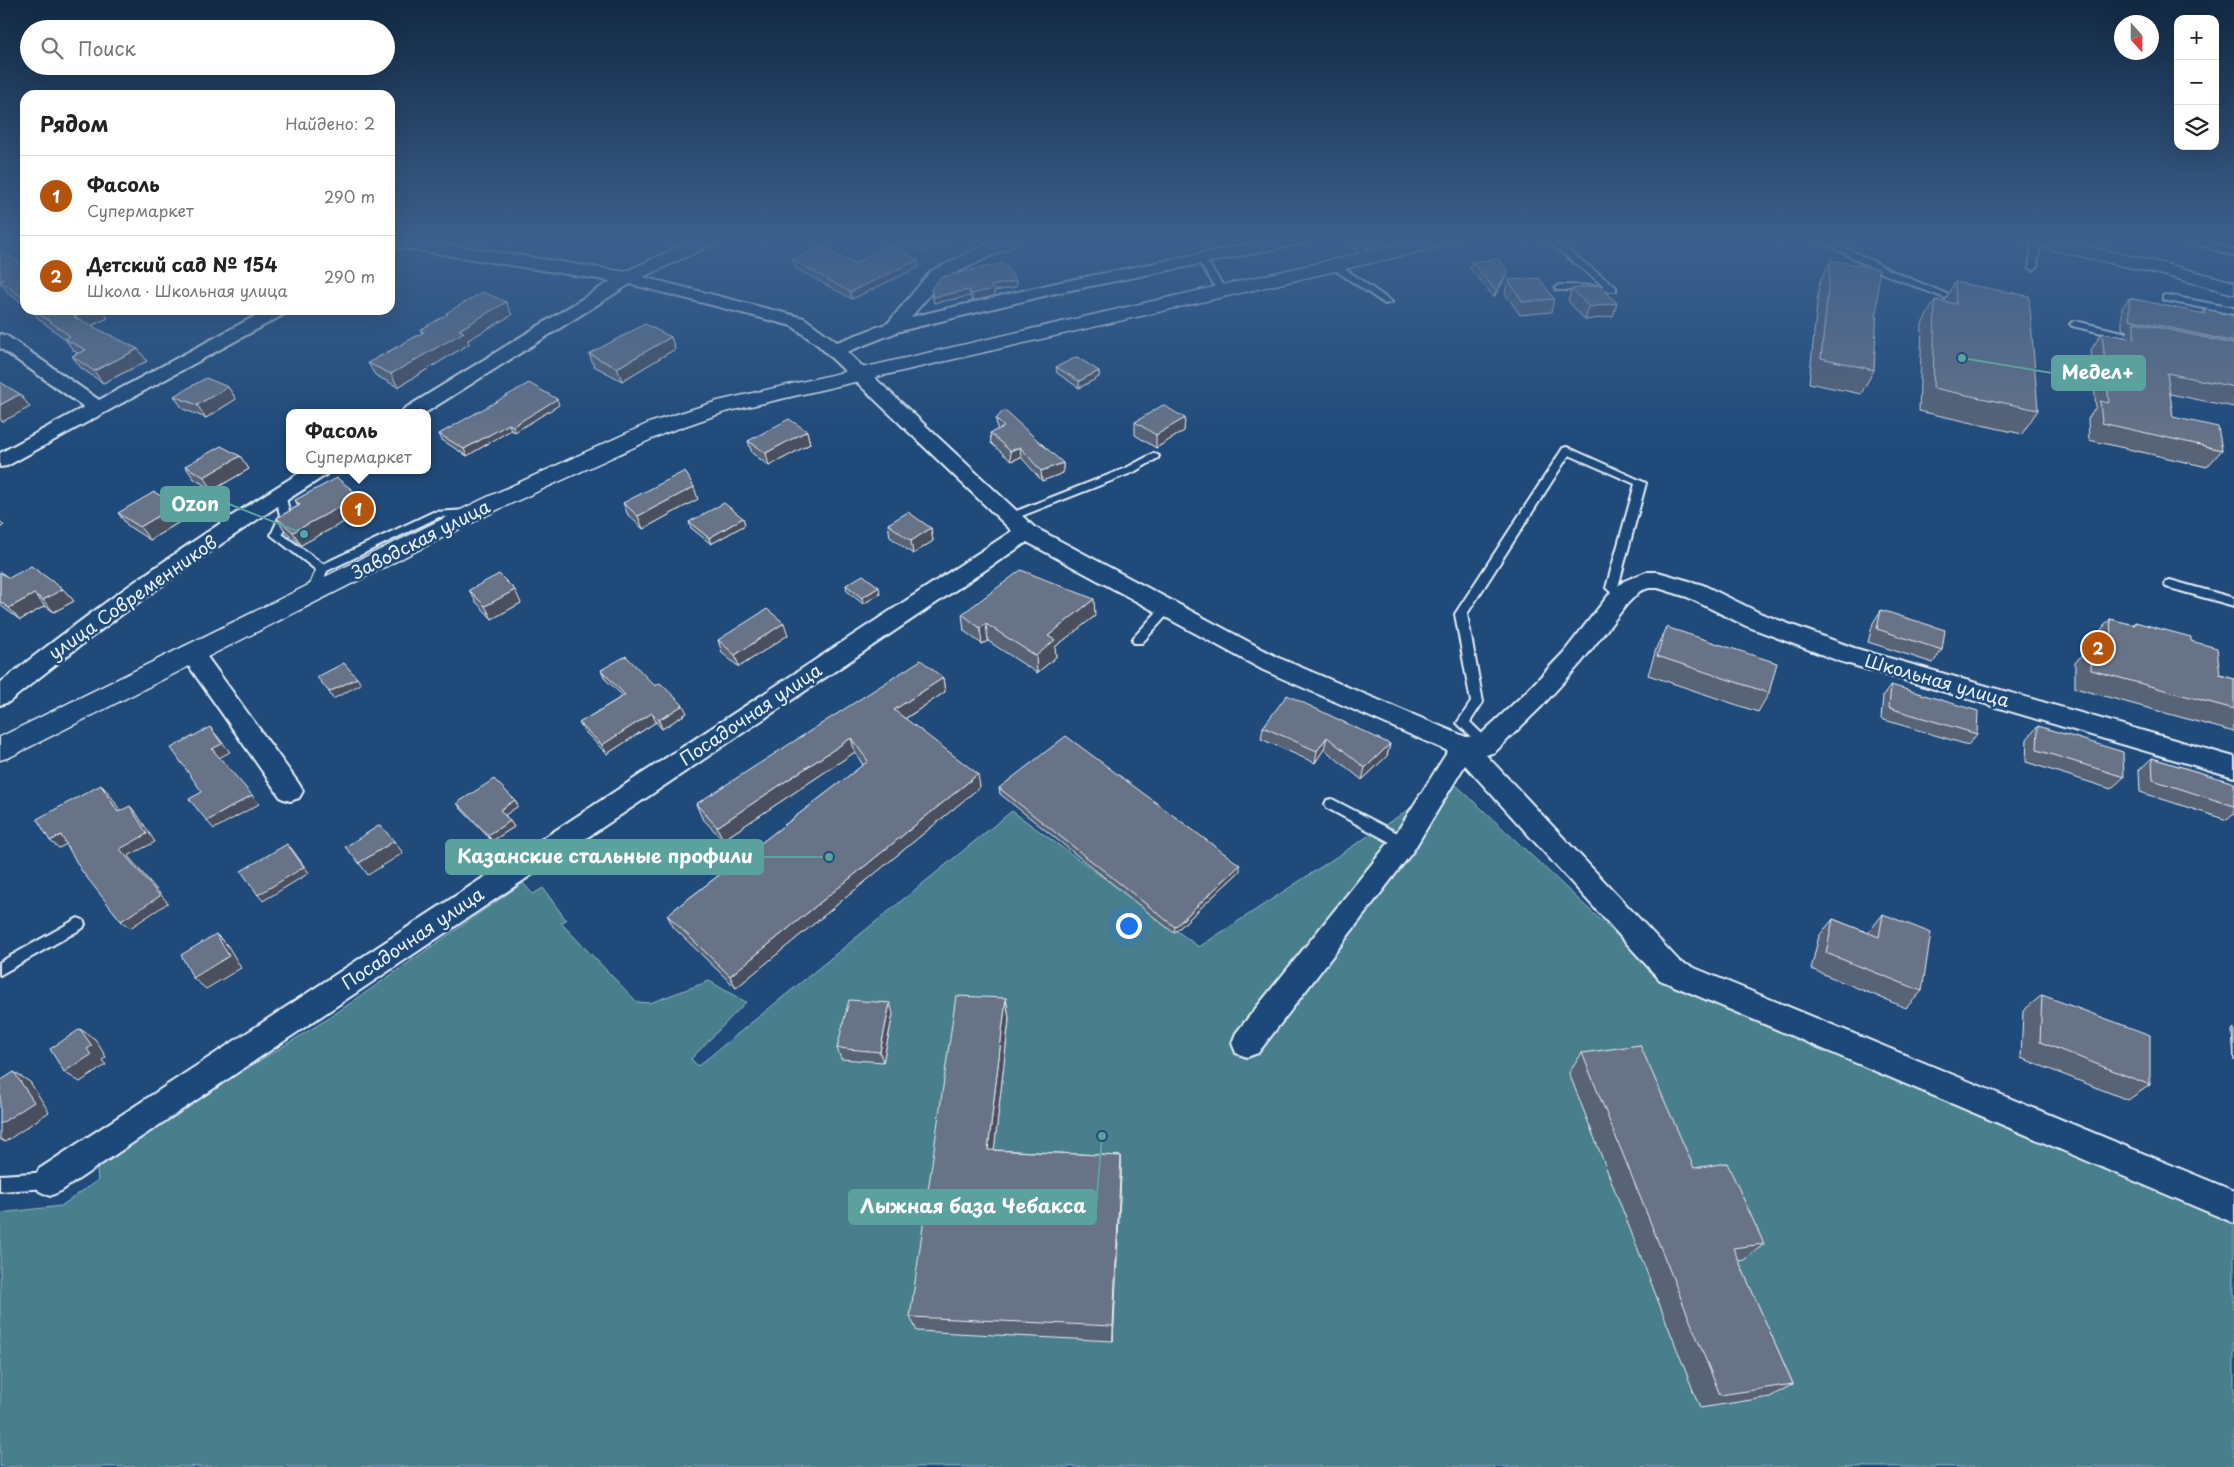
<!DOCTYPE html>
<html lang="ru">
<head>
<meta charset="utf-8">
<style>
	body { margin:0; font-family:"Playpen Sans",sans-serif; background:#f2f2f2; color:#222 }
	.controls { position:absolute; right:15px; top:15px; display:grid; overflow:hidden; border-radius:10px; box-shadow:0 5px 20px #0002 }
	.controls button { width:45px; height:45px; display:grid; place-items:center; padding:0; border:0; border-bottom:1px solid #e0e0e0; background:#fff; color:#222; font:25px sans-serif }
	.compass { position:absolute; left:2114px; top:15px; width:45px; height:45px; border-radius:50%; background:#fff; box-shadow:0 5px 20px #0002; rotate:159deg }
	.you { position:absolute; left:1128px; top:925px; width:18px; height:18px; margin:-12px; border:4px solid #fff; border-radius:50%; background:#1a73e8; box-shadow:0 0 0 8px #1a73e833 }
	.badge { display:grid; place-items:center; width:32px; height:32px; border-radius:50%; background:#b45309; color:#fff; font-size:16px; font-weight:700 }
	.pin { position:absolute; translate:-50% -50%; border:2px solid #fff; box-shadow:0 1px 5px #0006 }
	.popup { position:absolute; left:286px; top:409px; width:145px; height:65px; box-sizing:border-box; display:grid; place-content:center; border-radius:10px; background:#fff; filter:drop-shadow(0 1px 4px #0005); font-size:16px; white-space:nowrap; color:#767676 }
	.popup b { font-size:19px; color:#222 }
	.popup::after { content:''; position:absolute; left:50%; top:100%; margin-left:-10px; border:10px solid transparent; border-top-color:#fff }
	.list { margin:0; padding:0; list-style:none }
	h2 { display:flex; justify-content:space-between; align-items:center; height:65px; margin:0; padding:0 20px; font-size:21px }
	h2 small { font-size:16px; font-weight:400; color:#767676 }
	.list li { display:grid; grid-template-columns:32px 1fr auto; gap:15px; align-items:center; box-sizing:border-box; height:80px; padding:0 20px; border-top:1px solid #e0e0e0 }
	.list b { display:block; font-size:19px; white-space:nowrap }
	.list p { margin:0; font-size:16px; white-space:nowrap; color:#767676 }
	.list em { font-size:16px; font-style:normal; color:#767676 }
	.icon { flex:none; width:28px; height:28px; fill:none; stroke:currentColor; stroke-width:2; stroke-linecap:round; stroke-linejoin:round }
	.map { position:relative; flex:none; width:2234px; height:1467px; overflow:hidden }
	.search { position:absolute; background:#fff; box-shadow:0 5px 20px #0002; left:20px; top:20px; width:375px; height:55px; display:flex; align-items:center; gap:12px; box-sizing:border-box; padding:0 18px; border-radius:28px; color:#767676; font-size:19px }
	.panel { position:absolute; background:#fff; box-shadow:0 5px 20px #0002; left:20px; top:90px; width:375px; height:225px; border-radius:15px }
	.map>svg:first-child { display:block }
	.green { fill:#497f8d; stroke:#98b8c2 }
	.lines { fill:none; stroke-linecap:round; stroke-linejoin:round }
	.service-casing { stroke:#e8f1f8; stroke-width:4 }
	.minor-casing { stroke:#e8f1f8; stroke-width:4 }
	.tertiary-casing { stroke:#e8f1f8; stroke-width:3 }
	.service { fill:#1f4a7a; fill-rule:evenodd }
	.minor { fill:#1f4a7a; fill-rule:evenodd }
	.tertiary { fill:#1f4a7a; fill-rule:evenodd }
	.wall { fill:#596374; stroke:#e8f1f8 }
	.shaded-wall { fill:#49505e; stroke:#e8f1f8 }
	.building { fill:#687387; stroke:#e8f1f8 }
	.labels { text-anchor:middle; stroke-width:5; stroke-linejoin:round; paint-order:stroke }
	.street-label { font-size:18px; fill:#e8f1f8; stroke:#1f4a7a }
	.leader { fill:none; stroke:#5ba19e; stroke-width:2 }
	.callout-dot { fill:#5ba19e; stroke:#1f4a7a; stroke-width:2 }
	.callout { fill:#5ba19e; stroke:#5ba19e; stroke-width:2 }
	.callout-label { font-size:19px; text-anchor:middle; font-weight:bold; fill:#fff }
</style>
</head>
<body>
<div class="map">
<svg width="2234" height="1467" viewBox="0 0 2234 1467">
	<rect width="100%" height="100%" fill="#1f4a7a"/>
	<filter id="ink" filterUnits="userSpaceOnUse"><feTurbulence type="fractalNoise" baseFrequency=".02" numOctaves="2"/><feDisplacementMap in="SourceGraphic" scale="10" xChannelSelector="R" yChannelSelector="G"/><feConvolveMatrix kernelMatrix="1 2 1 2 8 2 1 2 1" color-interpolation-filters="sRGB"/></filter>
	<g filter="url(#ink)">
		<path class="green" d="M1452,781L1672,987L2234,1212V1467H0V1213L61,1206L98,1180L96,1161L326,1020L523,883L533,894L543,888L566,920L561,923L637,1002L650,1003L709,981L746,1002L691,1059L698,1066L1012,811L1199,947Z"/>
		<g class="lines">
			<defs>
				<path id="service" d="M1347,239H1356L1373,255V259H1367Z
					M1544,239H1553L1616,287V291L1556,290L1555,288L1559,285L1604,286Z
					M1817,239H1828L1890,270L1954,297L1947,299L1884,274Z
					M2033,239L2040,241L2037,267L2033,270L2029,267Z
					M2182,239H2195L2234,250V256Z
					M1198,257H1204L1227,292L1226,294H1220L1197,259Z
					M1332,264H1338L1392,302L1385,304L1332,268Z
					M2166,295L2234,308V314L2163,300V296Z
					M2075,321L2144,337L2146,339L2141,342L2072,326L2070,324Z
					M1567,447L1646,483L1618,587L1628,595L1626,598H1618L1606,588L1635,484L1569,455L1467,614L1483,702L1470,722L1490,742L1492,745L1490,748H1482L1457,723L1471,702L1455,614L1563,448Z
					M1154,453L1159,456L1158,458L1134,472L1014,519H1006L1005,517L1006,515L1126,468Z
					M280,491L285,494L290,515L282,534L323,564L433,512L469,510L474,513L469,516L439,517L327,571L318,594L312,598L306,594L316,570L271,535L280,515L275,494Z
					M2170,580L2234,598V606L2166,587L2164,584L2166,581Z
					M1167,604L1173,608L1171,611L1142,643H1134L1132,640L1134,637L1163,605Z
					M1332,799L1409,839L1411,843L1409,847L1404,849L1399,847L1327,808L1325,804L1327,800Z
					M78,918L83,920L85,924L83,928L0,975V962Z
					M50,1172L56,1174L58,1180L56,1186L50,1188L0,1191V1175Z"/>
				<path id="minor" d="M390,239H410L625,272L695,239H717L715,243L643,277L804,318L837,342L888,323L931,271L998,239H1020L1018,243L943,279L911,317L1056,283L1273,239H1307L1305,243L1299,244L1056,293L900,331L847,352L1034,527L1279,658L1466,737L1479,736L1524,694L1564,652L1611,592L1624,581L1646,572H1658L1703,585L1762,614L1854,648L2234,757V777L1839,661L1746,626L1687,597L1658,588H1649L1640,591L1627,604L1580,664L1542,706L1495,752L1486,755L1680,962L2234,1191V1223L1660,980L1465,765L1413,851L1258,1053L1247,1057L1236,1053L1232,1043L1236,1033L1395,835L1448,751L1263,670L1027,542L61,1191L50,1196L39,1191L34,1180L39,1169L1012,531L819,346L792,326L630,284L425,413H401L404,409L611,281L390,246Z
					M266,310H288L285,314L7,466L0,467V453L84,407L0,348V334L7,336L99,400Z
					M304,470H329L326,475C216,545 109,620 9,702L0,705V683C96,606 199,535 304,470Z
					M192,644L200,647L299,784L303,791L299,798L290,801L281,798L184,659L180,653L184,647Z"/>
				<path id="tertiary" d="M1423,239H1457L1454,243L1448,245L725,412L665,433L497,510L10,757L0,760V737L481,500L649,423L718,401Z
					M2021,239H2055L2175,266L2234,282V294L2171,277L2024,243Z"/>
			</defs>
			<use href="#service" class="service-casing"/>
			<use href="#minor" class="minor-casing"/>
			<use href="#tertiary" class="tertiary-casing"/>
			<use href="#service" class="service"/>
			<use href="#minor" class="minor"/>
			<use href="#tertiary" class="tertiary"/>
		</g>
		<path class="wall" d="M895,239H952L924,253Z
			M0,252L25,266V305L9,294L3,286L0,283Z
			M793,260L853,264L918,260L919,267L852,299L795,268Z
			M1831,260L1874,370L1861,394L1809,383L1819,284Z
			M1472,262L1506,277L1494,297L1470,268Z
			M1508,280L1554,299L1551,312L1520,315L1505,293Z
			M1016,281V287L994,291V296L972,301L970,296L934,303L931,289Z
			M1955,282L2038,410L2022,434L1919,411L1922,324L1935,300L1944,302Z
			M1572,289L1617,303L1613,316L1585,320L1568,301Z
			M2129,298L2202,314L2205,309L2234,316V407L2170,394L2173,417L2222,450L2207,467L2089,440L2088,419L2096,407L2091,350L2102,333L2123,337L2128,331L2122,329V308Z
			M506,302L512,315L468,340L469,344L398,387L375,375L368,363L422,333L420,330L447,315L446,313Z
			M32,310H102L108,318L91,326L147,361L103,383L81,368L72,356L78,353L74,351L65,339L39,319Z
			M671,337L675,349L622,381L594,366L589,354Z
			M1056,367L1099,371V377L1079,388L1057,373Z
			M228,387L236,399L206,418L183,409L174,396Z
			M559,405L515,432L511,430L467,456L442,440L439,434Z
			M1185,418L1184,431L1156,448L1135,435V422Z
			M996,419L1063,463V473L1042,481L1021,457L1011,461L991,443L990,433L998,430L997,429Z
			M807,431L810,444L769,466L752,453L748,441Z
			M240,456L249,469L213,490L194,479L185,466Z
			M698,499L643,529L628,515L623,503Z
			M295,500L368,509L301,545L285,531L277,518L298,506Z
			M118,513L186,518L150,540L128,526Z
			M743,518L745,525L711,544L691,528L689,522Z
			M888,524L931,528L933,541L913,554L890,537Z
			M0,572L9,578L63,589L74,601L54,612L45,606L20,620L0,605Z
			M846,585L880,594L863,604L847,591Z
			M469,590L521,603L492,619L476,602Z
			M1881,610L1942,650L1933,663L1868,642L1873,623Z
			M962,614L1095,616L1055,647L1056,657L1037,673L988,641L982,644L964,631Z
			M2110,619L2132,625L2135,622L2191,641L2220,675L2234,679V732L2075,688V663L2091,644L2094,645V638Z
			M1666,627L1769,693L1758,712L1648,675L1657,646Z
			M788,635L739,667L722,653L718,640Z
			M601,670L655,686L687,713L662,729L656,722L607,754L584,731L579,723L623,696L605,679Z
			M943,678L945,692L905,719L980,787L736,988L674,928L667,915L863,765L855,752L723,840L702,818L696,804Z
			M1891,685L1977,734L1968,745L1881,719L1883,696Z
			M2038,726L2124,777L2111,789L2026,762L2027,739Z
			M1263,727L1390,744L1387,756L1362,780L1324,749L1315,763L1261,739Z
			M2152,758L2234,783V814L2227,820L2140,792L2139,770Z
			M999,788L1240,871L1174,933L1000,794Z
			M457,803L518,806L505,815L510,821L514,827L492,841L461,809Z
			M1883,914L1922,991L1906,1008L1811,969L1819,936L1833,919L1868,933Z
			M2042,995L2150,1085L2128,1100L2021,1058L2023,1011Z
			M1006,998L1009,1019L994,1150L1121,1156V1174L1113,1341L917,1331L910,1317Z
			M893,1014L883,1062L841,1059L837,1048Z
			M2234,1029V1061L2232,1031Z
			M1582,1053L1694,1168L1764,1244L1744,1260L1738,1261L1793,1384L1770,1397L1700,1408L1569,1073Z"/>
		<path class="shaded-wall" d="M927,239H952L924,253L923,241Z
			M918,260L919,267L852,299L850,292Z
			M1508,271L1506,277L1494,297L1496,291Z
			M1016,281V287L994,291V296L972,301V294L991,286Z
			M969,290L970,296L934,303L933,297Z
			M506,302L512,315L468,340L469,344L398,387L391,374L459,330Z
			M1617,303L1613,316L1585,320L1589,307Z
			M90,310H102L108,318L83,329L74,317Z
			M671,337L675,349L622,381L617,368Z
			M138,349L147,361L103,383L94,371Z
			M1099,371V377L1079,388V381Z
			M228,387L236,399L206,418L197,405Z
			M20,394L30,407L2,422L0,418V405Z
			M557,399L559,405L515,432L513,426Z
			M1185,418L1184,431L1156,448V435Z
			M509,424L511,430L467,456L464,449Z
			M807,431L810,444L769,466L766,453Z
			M1020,447L1021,457L1011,461L1010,451Z
			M240,456L249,469L213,490L204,477Z
			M1063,463V473L1042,481L1041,471Z
			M694,487L698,499L643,529L638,516Z
			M360,496L368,509L301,545L293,532Z
			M177,505L186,518L150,540L140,527Z
			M743,518L745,525L711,544L709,538Z
			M0,521L4,525L0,528Z
			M931,528L933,541L913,554L911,541Z
			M879,587L880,594L863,604L862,598Z
			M63,589L74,601L54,612L43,600Z
			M515,590L521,603L492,619L485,606Z
			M34,594L45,606L20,620L9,608Z
			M1094,599L1095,616L1055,647L1056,657L1037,673L1036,656L1048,636Z
			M784,623L788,635L739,667L735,655Z
			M986,624L988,641L982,644L980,628Z
			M357,678L361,684L333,699L329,692Z
			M943,678L945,692L897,724L894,710Z
			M683,705L687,713L662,729L659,720Z
			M652,713L656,722L607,754L602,745Z
			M210,727L230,752L219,758L212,749Z
			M1327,737L1324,749L1315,763L1317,751Z
			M851,738L855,752L723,840L717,827Z
			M1390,744L1387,756L1362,780L1365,768Z
			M978,774L980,787L736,988L730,976Z
			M101,785L109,793L126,820L118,812Z
			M252,795L259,804L214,829L207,821Z
			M515,800L518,806L504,816L500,810Z
			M130,806L137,814L155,842L128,856L168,903L130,928L121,921L120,849Z
			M510,821L514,827L492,841L488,835Z
			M61,835L69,843L59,848L50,841Z
			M394,841L403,853L368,875L359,863Z
			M287,844L292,849L309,873L263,901L258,895Z
			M1240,865V871L1174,933L1175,927Z
			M216,934L228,946L241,968L206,989L193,978Z
			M1006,998L1009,1019L992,1169L988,1150Z
			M890,1003L893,1014L883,1062L880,1052Z
			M80,1029L95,1039L106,1057L102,1060L106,1065L80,1082L64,1072L87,1049Z
			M14,1072L30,1082L49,1112L5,1142L0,1139V1124Z
			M1121,1156V1174L1113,1341V1326Z"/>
		<path class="building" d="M918,239H927L923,241Z
			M891,245L918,260L850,292L793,260L821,246L853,264Z
			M2,251L25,266V299L0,281L4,280L0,277V252Z
			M1498,259L1508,271L1496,291L1472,262Z
			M1831,260L1879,269L1874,370L1821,358Z
			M1004,263L1016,281L991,286L993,289L972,294L969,290L933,297L931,289L941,277Z
			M1539,278L1554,299L1523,302L1508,280Z
			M1955,282L2029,296L2038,410L1933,388L1935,300L1956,304Z
			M1600,285L1617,303L1589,307L1572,289Z
			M483,292L506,302L459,330L464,332L391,374L368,363L424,332L420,330L448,314L446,313Z
			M2129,298L2205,314V309L2234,316V342L2129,319Z
			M34,310H90L74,317L138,349L94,371L72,356L86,350L65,339L70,336Z
			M2134,322L2234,344V387L2167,373L2173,417L2218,427L2222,450L2102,423L2100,401L2109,403L2102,333L2134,339Z
			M645,324L671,337L617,368L589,354Z
			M1077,357L1099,371L1079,381L1056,367Z
			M206,378L228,387L197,405L174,396Z
			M0,382L20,394L0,405Z
			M529,383L557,399L513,426L509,424L464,449L439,434Z
			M1163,405L1185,418L1156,435L1135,422Z
			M1004,410L1063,463L1041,471L1020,447L1010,451L990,433L1004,427L996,419Z
			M789,419L807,431L766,453L748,441Z
			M221,446L240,456L204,477L185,466Z
			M685,471L694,487L638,516L623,503Z
			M337,478L360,496L293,532L277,518L300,505L295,500Z
			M154,492L177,505L140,527L118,513Z
			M724,503L743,518L709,538L689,522Z
			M908,512L931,528L911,541L888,524Z
			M31,566L63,589L43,600L34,594L9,608L0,602V572L9,578Z
			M1021,570L1094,599L1048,636L1055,640L1036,656L986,624L980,628L962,614Z
			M499,574L515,590L485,606L469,590Z
			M863,575L879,587L862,598L846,585Z
			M767,609L784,623L735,655L718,640Z
			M1881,610L1945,630L1942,650L1877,629Z
			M2110,619L2135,625V622L2191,637V641L2217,648L2220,675L2234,679V709L2091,670V644L2112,650Z
			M1666,627L1777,663L1769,693L1657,656Z
			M626,656L655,686L660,683L683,705L659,720L652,713L602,745L579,723L625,695L601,670Z
			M921,660L943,678L894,710L978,774L730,976L667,915L868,761L851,738L717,827L696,804Z
			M344,663L357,678L329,692L317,677Z
			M1891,685L1978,711L1977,734L1889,708Z
			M1287,695L1390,744L1365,768L1327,737L1317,751L1263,727Z
			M2038,726L2123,752L2124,777L2037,750Z
			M210,727L222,744L212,749L252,795L207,821L189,799L202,792L171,748Z
			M1066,736L1240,865L1175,927L999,788Z
			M2152,758L2234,783V806L2153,780Z
			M494,779L515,800L500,810L510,821L488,835L457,803Z
			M101,785L118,812L130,806L147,834L120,849L160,896L121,921L81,870L61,835L50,841L37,819Z
			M380,825L394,841L359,863L345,847Z
			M287,844L304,867L258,895L241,871Z
			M1883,914L1931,933L1922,991L1826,953L1833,919L1879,937Z
			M216,934L229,956L193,978L181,955Z
			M2042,995L2150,1035V1085L2040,1042Z
			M956,996L1006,998L988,1150L1121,1156L1113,1326L910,1317Z
			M849,1000L890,1003L880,1052L837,1048Z
			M80,1029L92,1046L87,1049L91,1055L64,1072L50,1049Z
			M1640,1045L1694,1168L1727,1163L1764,1244L1733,1248L1793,1384L1720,1395L1582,1053Z
			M14,1072L34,1102L0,1124V1081Z"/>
	</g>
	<linearGradient id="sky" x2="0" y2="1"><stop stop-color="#112943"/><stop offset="0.54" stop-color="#3c608d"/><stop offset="1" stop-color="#3c608d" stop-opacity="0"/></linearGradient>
	<rect width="2234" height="445" fill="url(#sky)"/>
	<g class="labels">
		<g class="street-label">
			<text transform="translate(421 540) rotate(-27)" y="6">Заводская улица</text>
			<text transform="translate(133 598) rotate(-35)" y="6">улица Современников</text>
			<text transform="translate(1937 681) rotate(16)" y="6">Школьная улица</text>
			<text transform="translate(751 715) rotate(-34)" y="6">Посадочная улица</text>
			<text transform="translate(413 939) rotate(-34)" y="6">Посадочная улица</text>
		</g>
	</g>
	<path class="leader" d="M1962 358L2052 373M304 534L229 504M829 857L763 857M1102 1136L1096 1207"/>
	<g class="callout-dot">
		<circle cx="1962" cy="358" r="5"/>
		<circle cx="304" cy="534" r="5"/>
		<circle cx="829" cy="857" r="5"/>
		<circle cx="1102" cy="1136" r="5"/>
	</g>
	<g class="callout">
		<rect x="2052" y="356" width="93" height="34" rx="5"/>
		<rect x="161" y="487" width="68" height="34" rx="5"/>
		<rect x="446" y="840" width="317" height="34" rx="5"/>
		<rect x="849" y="1190" width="247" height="34" rx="5"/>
	</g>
	<g class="callout-label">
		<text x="2098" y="379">Медел+</text>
		<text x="195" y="511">Ozon</text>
		<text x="605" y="863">Казанские стальные профили</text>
		<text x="973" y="1213">Лыжная база Чебакса</text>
	</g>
</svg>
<div class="controls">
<button>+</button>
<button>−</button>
<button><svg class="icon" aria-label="layers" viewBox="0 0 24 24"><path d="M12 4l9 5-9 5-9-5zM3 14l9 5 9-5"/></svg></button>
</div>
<svg class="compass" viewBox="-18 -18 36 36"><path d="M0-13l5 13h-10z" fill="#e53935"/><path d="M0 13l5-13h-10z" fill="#767676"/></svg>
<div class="you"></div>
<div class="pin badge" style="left:358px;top:509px">1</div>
<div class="popup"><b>Фасоль</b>Супермаркет</div>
<div class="pin badge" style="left:2098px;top:648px">2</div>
<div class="search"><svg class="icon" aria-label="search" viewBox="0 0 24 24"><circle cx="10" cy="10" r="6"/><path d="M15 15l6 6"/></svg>Поиск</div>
<section class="panel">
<h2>Рядом<small>Найдено: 2</small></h2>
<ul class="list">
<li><span class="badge">1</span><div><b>Фасоль</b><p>Супермаркет</p></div><em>290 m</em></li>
<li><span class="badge">2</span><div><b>Детский сад № 154</b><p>Школа · Школьная улица</p></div><em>290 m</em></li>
</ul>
</section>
</div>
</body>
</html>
